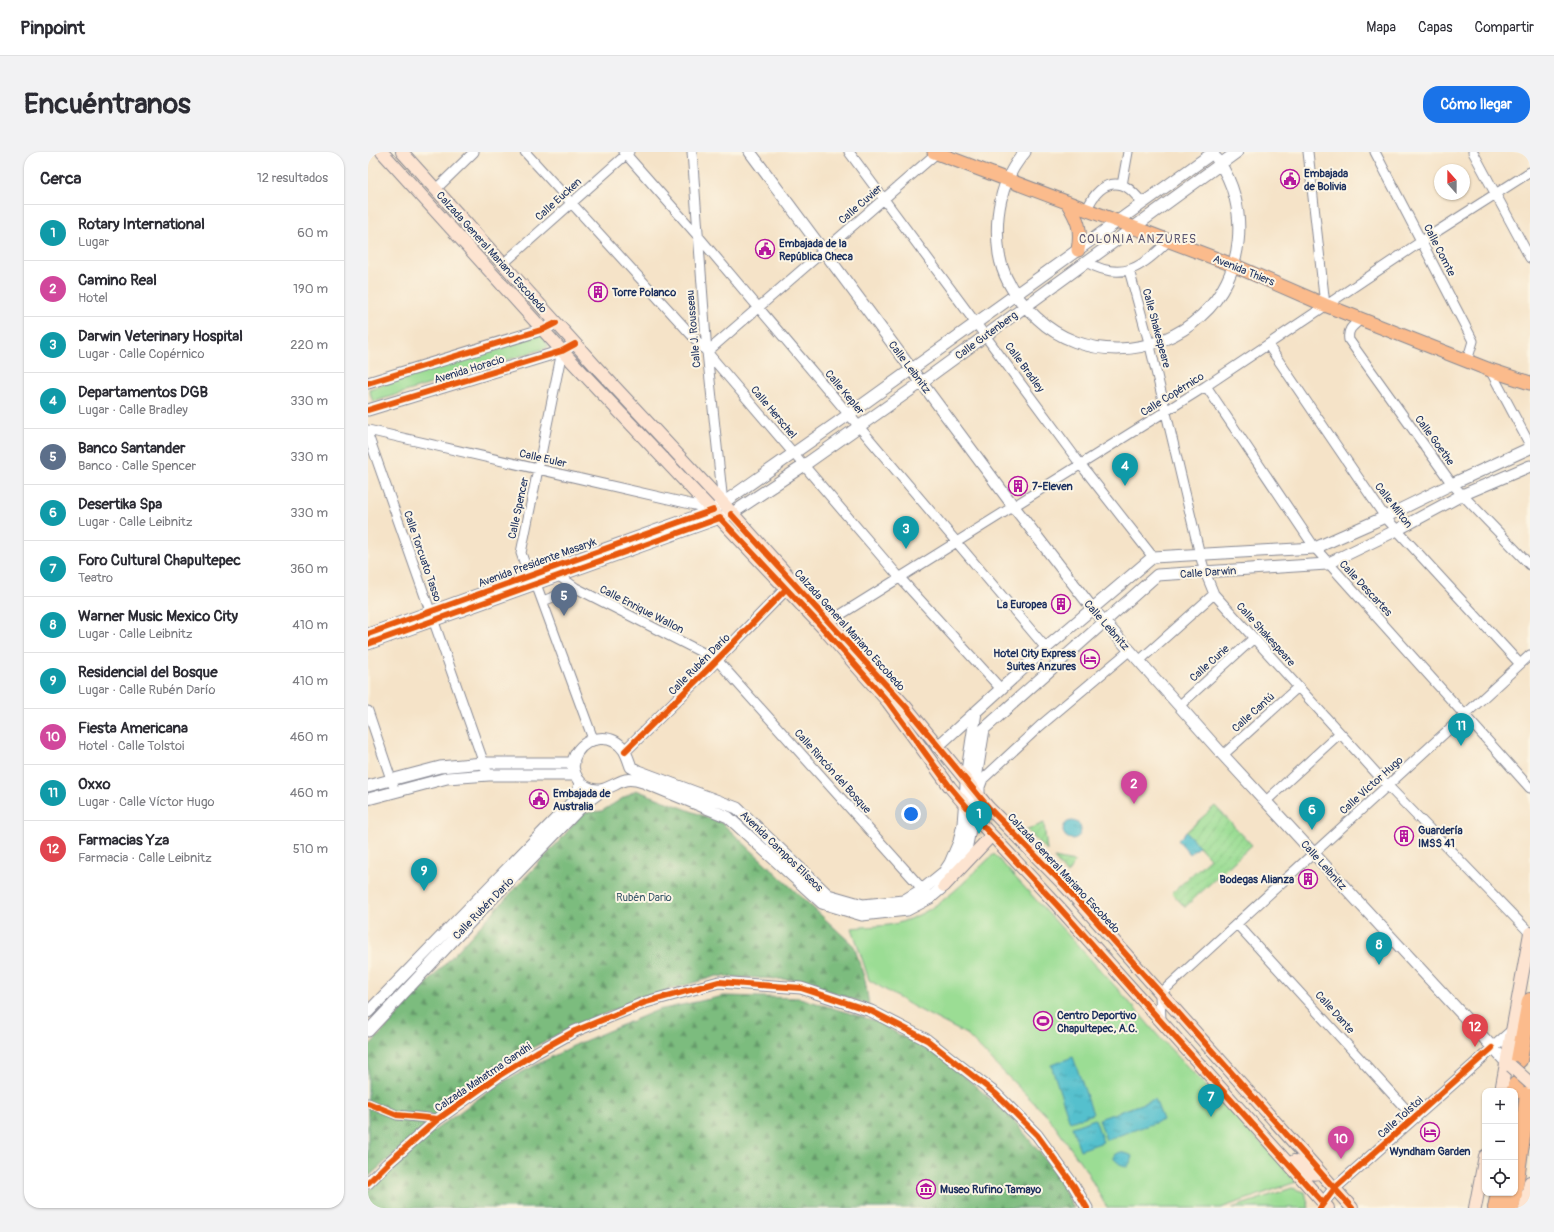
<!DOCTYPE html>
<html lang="es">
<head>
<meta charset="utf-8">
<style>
	body { margin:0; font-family:Pangolin,sans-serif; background:#f2f2f3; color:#2b2b33 }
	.controls { position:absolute; right:12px; bottom:12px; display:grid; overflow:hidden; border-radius:8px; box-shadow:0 1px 3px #0004 }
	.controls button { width:36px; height:36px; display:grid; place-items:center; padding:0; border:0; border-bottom:1px solid #e1e1e2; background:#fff; color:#2b2b33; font:20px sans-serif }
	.compass { position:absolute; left:1066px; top:12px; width:36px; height:36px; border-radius:50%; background:#fff; box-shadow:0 1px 3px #0004; rotate:339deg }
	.you { position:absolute; left:543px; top:662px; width:14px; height:14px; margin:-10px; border:3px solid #fff; border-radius:50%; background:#1a73e8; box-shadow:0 0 0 6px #1a73e833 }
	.badge { display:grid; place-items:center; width:26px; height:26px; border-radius:50%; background:#1a73e8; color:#fff; font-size:13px; font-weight:700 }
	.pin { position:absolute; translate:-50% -33px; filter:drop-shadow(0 1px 2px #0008) }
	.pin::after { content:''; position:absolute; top:21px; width:14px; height:12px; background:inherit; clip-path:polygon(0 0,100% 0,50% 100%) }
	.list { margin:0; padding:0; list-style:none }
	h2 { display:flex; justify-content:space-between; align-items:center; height:52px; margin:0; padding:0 16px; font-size:17px }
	h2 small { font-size:13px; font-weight:400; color:#7c7c81 }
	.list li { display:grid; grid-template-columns:26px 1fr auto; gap:12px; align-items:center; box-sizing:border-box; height:56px; padding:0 16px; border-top:1px solid #e1e1e2 }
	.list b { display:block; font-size:15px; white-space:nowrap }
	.list p { margin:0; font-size:13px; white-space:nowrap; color:#7c7c81 }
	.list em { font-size:13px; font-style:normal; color:#7c7c81 }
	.icon { flex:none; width:22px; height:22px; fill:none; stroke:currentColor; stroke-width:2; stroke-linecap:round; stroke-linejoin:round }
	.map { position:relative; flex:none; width:1162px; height:1056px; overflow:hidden; border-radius:16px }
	header { display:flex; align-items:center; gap:24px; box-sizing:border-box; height:56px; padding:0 20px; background:#fff; border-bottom:1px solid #e1e1e2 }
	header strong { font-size:19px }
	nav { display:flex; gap:22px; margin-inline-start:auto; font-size:14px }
	.intro { display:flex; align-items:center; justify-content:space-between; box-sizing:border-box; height:96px; padding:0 24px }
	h1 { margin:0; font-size:28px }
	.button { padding:10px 18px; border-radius:16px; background:#1a73e8; color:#fff; font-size:14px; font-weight:700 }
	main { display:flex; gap:24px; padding:0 24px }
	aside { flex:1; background:#fff; border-radius:16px; box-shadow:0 1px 3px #0004 }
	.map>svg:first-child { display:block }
	.green { fill:#9bdd94; stroke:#5b8679 }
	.forest { fill:url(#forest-firs); stroke:#4c766e }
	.garden { fill:url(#garden-furrows); stroke:#5b8679 }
	.water { fill:url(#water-ripples); stroke:#387896 }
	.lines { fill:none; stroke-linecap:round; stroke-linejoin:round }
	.minor-casing { stroke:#888993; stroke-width:11 }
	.tertiary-casing { stroke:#888993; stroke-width:13 }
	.secondary-casing { stroke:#888993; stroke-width:14 }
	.primary-casing { stroke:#888993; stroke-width:15 }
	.motorway-casing { stroke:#888993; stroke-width:18 }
	.minor { stroke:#fff; stroke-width:9 }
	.tertiary { stroke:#fff; stroke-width:11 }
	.secondary { stroke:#fde4d1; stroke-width:12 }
	.primary { stroke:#fbbb8c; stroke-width:13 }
	.motorway { stroke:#fbbb8c; stroke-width:16 }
	.secondary-bridge-casing { stroke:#888993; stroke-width:14; stroke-linecap:butt }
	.secondary-bridge { stroke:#fde4d1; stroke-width:12 }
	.cycleway-casing { stroke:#fcf5e5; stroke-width:8 }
	.cycleway { stroke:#e8590c; stroke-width:6 }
	.labels { text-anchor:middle; stroke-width:4; stroke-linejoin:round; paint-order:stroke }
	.poi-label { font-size:11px; font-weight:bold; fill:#1b2f5e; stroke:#fcf5e5; text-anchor:start }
	.street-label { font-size:11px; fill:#1b2f5e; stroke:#fcf5e5 }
	.park-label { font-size:11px; fill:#3b5a6c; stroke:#fcf5e5 }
	.neighbourhood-label { font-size:12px; letter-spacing:1px; fill:#5b5671; stroke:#fcf5e5 }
</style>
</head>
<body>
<header>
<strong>Pinpoint</strong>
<nav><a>Mapa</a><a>Capas</a><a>Compartir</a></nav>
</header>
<div class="intro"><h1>Encuéntranos</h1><a class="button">Cómo llegar</a></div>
<main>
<aside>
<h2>Cerca<small>12 resultados</small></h2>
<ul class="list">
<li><span class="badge" style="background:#0f9aa8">1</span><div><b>Rotary International</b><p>Lugar</p></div><em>60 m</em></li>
<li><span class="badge" style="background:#d1479c">2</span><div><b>Camino Real</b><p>Hotel</p></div><em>190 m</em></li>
<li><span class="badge" style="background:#0f9aa8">3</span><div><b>Darwin Veterinary Hospital</b><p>Lugar · Calle Copérnico</p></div><em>220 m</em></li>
<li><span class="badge" style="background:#0f9aa8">4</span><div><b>Departamentos DGB</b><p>Lugar · Calle Bradley</p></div><em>330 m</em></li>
<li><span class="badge" style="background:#5c6f8a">5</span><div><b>Banco Santander</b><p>Banco · Calle Spencer</p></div><em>330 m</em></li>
<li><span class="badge" style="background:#0f9aa8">6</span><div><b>Desertika Spa</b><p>Lugar · Calle Leibnitz</p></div><em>330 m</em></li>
<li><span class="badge" style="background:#0f9aa8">7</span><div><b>Foro Cultural Chapultepec</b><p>Teatro</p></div><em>360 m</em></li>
<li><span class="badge" style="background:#0f9aa8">8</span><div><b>Warner Music Mexico City</b><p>Lugar · Calle Leibnitz</p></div><em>410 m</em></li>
<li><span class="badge" style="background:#0f9aa8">9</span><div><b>Residencial del Bosque</b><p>Lugar · Calle Rubén Darío</p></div><em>410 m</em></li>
<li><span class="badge" style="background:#d1479c">10</span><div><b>Fiesta Americana</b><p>Hotel · Calle Tolstoi</p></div><em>460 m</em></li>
<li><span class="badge" style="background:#0f9aa8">11</span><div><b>Oxxo</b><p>Lugar · Calle Víctor Hugo</p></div><em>460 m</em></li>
<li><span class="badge" style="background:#e0444e">12</span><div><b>Farmacias Yza</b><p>Farmacia · Calle Leibnitz</p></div><em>510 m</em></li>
</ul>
</aside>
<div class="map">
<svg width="1162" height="1056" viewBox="0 0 1162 1056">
	<defs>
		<pattern id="forest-firs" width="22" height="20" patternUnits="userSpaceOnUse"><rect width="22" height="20" fill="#7cbc7e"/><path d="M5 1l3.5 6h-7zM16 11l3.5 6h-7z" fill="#65996a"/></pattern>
		<pattern id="garden-furrows" width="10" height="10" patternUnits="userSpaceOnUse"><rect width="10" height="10" fill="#9bdd94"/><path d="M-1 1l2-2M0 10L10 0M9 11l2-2" fill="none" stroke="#85be82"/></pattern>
		<pattern id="water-ripples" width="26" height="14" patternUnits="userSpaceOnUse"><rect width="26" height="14" fill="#54c0cd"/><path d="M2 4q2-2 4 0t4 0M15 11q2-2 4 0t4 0" fill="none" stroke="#459caa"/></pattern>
	</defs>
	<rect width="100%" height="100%" fill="#fcf5e5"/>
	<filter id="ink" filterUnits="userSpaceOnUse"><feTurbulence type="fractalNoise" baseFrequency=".025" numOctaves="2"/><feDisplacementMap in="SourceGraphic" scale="8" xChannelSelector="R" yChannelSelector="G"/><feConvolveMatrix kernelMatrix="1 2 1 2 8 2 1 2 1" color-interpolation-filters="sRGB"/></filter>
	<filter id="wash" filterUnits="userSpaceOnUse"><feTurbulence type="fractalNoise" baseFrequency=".012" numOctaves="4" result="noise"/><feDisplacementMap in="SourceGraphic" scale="16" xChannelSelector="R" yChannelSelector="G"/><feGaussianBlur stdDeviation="0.9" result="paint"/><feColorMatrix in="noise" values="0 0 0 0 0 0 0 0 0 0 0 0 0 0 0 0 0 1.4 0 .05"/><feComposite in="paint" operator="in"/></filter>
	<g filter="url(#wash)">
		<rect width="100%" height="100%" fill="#f5e3c8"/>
		<path class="green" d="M172,182L181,195L5,250L1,237Z
			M626,702L756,844L793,887L890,988L931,1029L853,1056H739L718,1018L682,967L598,882L546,855L501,828L484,776C499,774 516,775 530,771C573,758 594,731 626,702Z
			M924,1036L937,1040L941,1056H864Z"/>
		<path class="forest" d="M268,638L354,671L486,794L497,828L501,853L431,828L349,824L277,845L204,875L166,895L73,961L0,1025V895L193,687L215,661L234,659Z
			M356,844L432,846L507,869L579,909L644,966L685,1017L706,1056H0V1039L63,981L129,933L207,893L290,858Z"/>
		<path class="garden" d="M847,654L884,693L817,755L804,741L842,706L818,680Z
			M676,671L679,699L659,678Z
			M686,706L707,710L699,722Z"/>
		<path class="water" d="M695 678a9 9 0 1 1 18 0a9 9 0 1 1-18 0Z
			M818,680L831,694L822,702L810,688Z
			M705,905L725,962L702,970L683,913Z
			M787,947L795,968L738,988L731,967Z
			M727,967L735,990L712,998L704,975Z
			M751,1000L760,1002L764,1004L762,1011L759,1015L754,1014L746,1007V1003Z"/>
	</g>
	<g filter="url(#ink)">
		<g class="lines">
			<defs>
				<path id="minor" d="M157,0L339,200L532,426L633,537
					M256,0L330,84L678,496
					M324,0L339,200L355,351
					M481,0L713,313L785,405
					M940,0L957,153
					M1007,0L1105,189L1099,209
					M1105,0L1162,106
					M754,33L760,0
					M68,37L106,0
					M719,58C724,44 736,28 754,33C762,35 769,45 775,51
					M718,110C754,130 774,116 800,89
					M135,112L261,0
					M761,118L782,194L832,403L837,420L846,442L1020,634L1162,781
					M993,167C985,174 979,177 981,188L1084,332L1162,413
					M900,193L1017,365L1152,512
					M339,200L570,0
					M1122,218L1162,293
					M838,234L947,396L1162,636
					M0,278L344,357
					M0,283L120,623
					M161,424L153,401L194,199
					M191,424L208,436L349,508L558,741
					M168,432L225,587
					M175,449L208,436
					M456,473L838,234L1054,89L1162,20
					M771,509L846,442
					M811,554L886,486
					M0,559L25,633
					M855,603L930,535
					M612,643V635L615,627L672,574L761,499
					M898,649L972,581
					M869,772L1046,966
					M793,870L792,842L1162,503
					M0,951L29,963L70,967"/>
				<path id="tertiary" d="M382,0L646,355L724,456L855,603L1138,910
					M657,0C632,28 626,66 631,102C635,127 650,149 669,166C714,209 788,206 833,164C877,125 883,54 849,7
					M0,231L176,177L188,171
					M0,258L194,199L207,192
					M0,482L345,358L480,263L846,0
					M0,492L363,362L435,314L554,230L869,0
					M608,560L599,619L595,672L591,690L582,711L576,720L555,737L535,749L495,753L460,743L369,656L270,619L263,615C261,609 259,603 256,598C244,581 220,584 209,600C200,614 208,632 223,637C235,641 244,633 254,629C261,626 269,628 275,630L360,665L454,751L494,763L539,758L562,746L576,734L594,709L599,693L603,672L606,639L616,577L789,423L959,412L1029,378L1094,343L1162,314
					M569,595L678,496L785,405L947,396L1017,365L1084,332L1162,296
					M257,599L339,518L418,437
					M0,634L72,615L115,611H206
					M0,647L79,626L121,623H206
					M0,860L208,646L212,632
					M0,879L121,750L217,651L235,638
					M0,1031L19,1012L70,967L132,923L169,900L207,879L278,850L351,830L433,836L503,859L559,888L628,942L669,983L706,1034L719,1056
					M955,1051L967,1036L1144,879"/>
				<path id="secondary" d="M14,0L194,199L454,475L520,550L582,635L615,674L689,753L960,1056
					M34,0L230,217L355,351L538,555L620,655L698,735L984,1056
					M576,734L623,684
					M1133,939L1162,781
					M926,1009C934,1015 942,1026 952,1020
					M1107,1056L1117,1004
					M1157,1056L1162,1030"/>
				<path id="primary" d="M566,0L865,113L957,153L1122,218L1162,231
					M699,50C710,68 714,77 710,98"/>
				<path id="motorway" d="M1151,908L1162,849
					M1147,939L1148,933
					M1147,1034L1160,943
					M1128,1056L1131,1041
					M1143,1056L1146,1041"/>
			</defs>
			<use href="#minor" class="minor-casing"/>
			<use href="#tertiary" class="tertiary-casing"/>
			<use href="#secondary" class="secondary-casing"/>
			<use href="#primary" class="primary-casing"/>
			<use href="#motorway" class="motorway-casing"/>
			<use href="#minor" class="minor"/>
			<use href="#tertiary" class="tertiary"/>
			<use href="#secondary" class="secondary"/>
			<use href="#primary" class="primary"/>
			<use href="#motorway" class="motorway"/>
			<defs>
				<path id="secondary-bridge" d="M1143,914L1162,931"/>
			</defs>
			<use href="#secondary-bridge" class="secondary-bridge-casing"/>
			<use href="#secondary-bridge" class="secondary-bridge"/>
			<defs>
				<path id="cycleway" d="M0,231L176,177L188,171
					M0,258L194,199L207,192
					M363,362L538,555L620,655L698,735L984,1056
					M0,482L345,358
					M0,492L352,366L454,475L520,550L582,635L615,674L689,753L955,1051
					M257,599L339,518L418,437
					M0,951L29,963L70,967
					M0,1031L19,1012L70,967L132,923L169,900L207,879L278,850L351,830L433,836L503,859L559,888L628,942L669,983L706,1034L719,1056
					M952,1056L967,1036L1124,896"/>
			</defs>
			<use href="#cycleway" class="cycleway-casing"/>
			<use href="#cycleway" class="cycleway"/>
		</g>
	</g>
	<defs>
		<symbol id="civic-ring" viewBox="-11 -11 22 22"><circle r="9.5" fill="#fcf5e5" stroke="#b5179e" stroke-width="1.5"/><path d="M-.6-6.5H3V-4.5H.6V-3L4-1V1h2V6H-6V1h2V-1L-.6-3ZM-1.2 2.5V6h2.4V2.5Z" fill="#b5179e"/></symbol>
		<symbol id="building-ring" viewBox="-11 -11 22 22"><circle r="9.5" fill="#fcf5e5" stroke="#b5179e" stroke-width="1.5"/><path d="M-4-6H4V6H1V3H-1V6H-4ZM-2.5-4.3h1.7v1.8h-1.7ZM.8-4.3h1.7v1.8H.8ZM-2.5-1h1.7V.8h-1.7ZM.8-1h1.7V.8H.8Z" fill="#b5179e"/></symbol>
		<symbol id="hotel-ring" viewBox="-11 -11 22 22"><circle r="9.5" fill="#fcf5e5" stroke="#b5179e" stroke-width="1.5"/><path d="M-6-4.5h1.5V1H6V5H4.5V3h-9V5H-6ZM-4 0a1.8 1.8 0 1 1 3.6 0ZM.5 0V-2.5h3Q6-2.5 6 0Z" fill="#b5179e"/></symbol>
		<symbol id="stadium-ring" viewBox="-11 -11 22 22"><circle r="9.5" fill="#fcf5e5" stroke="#b5179e" stroke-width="1.5"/><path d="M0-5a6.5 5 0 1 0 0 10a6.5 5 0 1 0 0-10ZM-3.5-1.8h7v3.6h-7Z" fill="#b5179e"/></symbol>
		<symbol id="museum-ring" viewBox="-11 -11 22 22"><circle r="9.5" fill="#fcf5e5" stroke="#b5179e" stroke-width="1.5"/><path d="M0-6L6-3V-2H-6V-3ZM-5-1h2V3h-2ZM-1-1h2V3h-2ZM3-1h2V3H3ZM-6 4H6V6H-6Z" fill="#b5179e"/></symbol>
	</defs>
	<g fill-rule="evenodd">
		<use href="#civic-ring" x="911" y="16" width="22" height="22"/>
		<use href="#civic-ring" x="386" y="86" width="22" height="22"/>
		<use href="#building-ring" x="219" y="129" width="22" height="22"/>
		<use href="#building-ring" x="639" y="323" width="22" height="22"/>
		<use href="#building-ring" x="682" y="441" width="22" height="22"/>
		<use href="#hotel-ring" x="711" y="496" width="22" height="22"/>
		<use href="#civic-ring" x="160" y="636" width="22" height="22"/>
		<use href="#building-ring" x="1025" y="673" width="22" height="22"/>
		<use href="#building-ring" x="929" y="716" width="22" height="22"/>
		<use href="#stadium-ring" x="664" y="858" width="22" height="22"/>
		<use href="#hotel-ring" x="1051" y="969" width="22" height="22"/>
		<use href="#museum-ring" x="547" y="1026" width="22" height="22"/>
	</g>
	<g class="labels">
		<g class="poi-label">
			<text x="936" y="25">Embajada<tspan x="936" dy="13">de Bolivia</tspan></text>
			<text x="411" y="95">Embajada de la<tspan x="411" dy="13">República Checa</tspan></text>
			<text x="244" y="144">Torre Polanco</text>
			<text x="664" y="338">7-Eleven</text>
			<text x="679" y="456" text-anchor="end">La Europea</text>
			<text x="708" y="505" text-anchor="end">Hotel City Express<tspan x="708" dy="13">Suites Anzures</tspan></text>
			<text x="185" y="645">Embajada de<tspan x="185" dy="13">Australia</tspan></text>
			<text x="1050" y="682">Guardería<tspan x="1050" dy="13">IMSS 41</tspan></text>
			<text x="926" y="731" text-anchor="end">Bodegas Alianza</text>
			<text x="689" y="867">Centro Deportivo<tspan x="689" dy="13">Chapultepec, A.C.</tspan></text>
			<text x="1062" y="1003" text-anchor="middle">Wyndham Garden</text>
			<text x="572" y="1041">Museo Rufino Tamayo</text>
		</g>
		<g class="street-label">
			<text transform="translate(190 47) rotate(-42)" y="4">Calle Eucken</text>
			<text transform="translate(492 52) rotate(-41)" y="4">Calle Cuvier</text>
			<text transform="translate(1072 98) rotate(63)" y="4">Calle Comte</text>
			<text transform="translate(124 100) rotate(48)" y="4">Calzada General Mariano Escobedo</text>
			<text transform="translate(876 118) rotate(22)" y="4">Avenida Thiers</text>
			<text transform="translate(789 176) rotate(75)" y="4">Calle Shakespeare</text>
			<text transform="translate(325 177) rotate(-95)" y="4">Calle J. Rousseau</text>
			<text transform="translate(618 183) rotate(-36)" y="4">Calle Gutenberg</text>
			<text transform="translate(542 215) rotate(53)" y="4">Calle Leibnitz</text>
			<text transform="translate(657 215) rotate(54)" y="4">Calle Bradley</text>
			<text transform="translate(101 217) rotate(-17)" y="4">Avenida Horacio</text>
			<text transform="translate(477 240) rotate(50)" y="4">Calle Kepler</text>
			<text transform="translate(804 242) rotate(-32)" y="4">Calle Copérnico</text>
			<text transform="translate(406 260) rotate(50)" y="4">Calle Herschel</text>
			<text transform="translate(1067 288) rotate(54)" y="4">Calle Goethe</text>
			<text transform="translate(175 306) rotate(13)" y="4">Calle Euler</text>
			<text transform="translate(1026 353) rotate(52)" y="4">Calle Milton</text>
			<text transform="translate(150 356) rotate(-78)" y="4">Calle Spencer</text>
			<text transform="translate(55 404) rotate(71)" y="4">Calle Torcuato Tasso</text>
			<text transform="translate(169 410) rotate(-20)" y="4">Avenida Presidente Masaryk</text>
			<text transform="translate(840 420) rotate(-4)" y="4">Calle Darwin</text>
			<text transform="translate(998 436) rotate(47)" y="4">Calle Descartes</text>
			<text transform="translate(274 457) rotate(27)" y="4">Calle Enrique Wallon</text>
			<text transform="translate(739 473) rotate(49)" y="4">Calle Leibnitz</text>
			<text transform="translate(482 478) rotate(48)" y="4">Calzada General Mariano Escobedo</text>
			<text transform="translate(898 482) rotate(48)" y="4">Calle Shakespeare</text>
			<text transform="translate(841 511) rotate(-42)" y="4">Calle Curie</text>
			<text transform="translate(331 512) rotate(-45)" y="4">Calle Rubén Darío</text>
			<text transform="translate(885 560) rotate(-42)" y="4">Calle Cantú</text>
			<text transform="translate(465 619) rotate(48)" y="4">Calle Rincón del Bosque</text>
			<text transform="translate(1003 633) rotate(-42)" y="4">Calle Víctor Hugo</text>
			<text transform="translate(414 699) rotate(44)" y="4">Avenida Campos Elíseos</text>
			<text transform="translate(956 713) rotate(48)" y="4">Calle Leibnitz</text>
			<text transform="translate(696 721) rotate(47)" y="4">Calzada General Mariano Escobedo</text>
			<text transform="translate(115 756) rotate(-46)" y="4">Calle Rubén Darío</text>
			<text transform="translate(967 860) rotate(48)" y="4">Calle Dante</text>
			<text transform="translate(115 925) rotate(-34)" y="4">Calzada Mahatma Gandhi</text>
			<text transform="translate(1032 965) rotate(-42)" y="4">Calle Tolstoi</text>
		</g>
		<g class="park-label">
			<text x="276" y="749">Rubén Dario</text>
		</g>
		<g class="neighbourhood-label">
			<text x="770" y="91">COLONIA ANZURES</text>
		</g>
	</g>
</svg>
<div class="controls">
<button>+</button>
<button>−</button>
<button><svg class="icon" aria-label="locate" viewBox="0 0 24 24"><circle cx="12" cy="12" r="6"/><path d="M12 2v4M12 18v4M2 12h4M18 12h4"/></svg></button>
</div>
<svg class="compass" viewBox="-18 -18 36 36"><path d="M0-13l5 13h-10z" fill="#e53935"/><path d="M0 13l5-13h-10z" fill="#7c7c81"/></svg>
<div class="you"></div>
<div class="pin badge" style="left:611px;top:682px;background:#0f9aa8">1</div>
<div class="pin badge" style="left:766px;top:652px;background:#d1479c">2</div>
<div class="pin badge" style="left:538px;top:397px;background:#0f9aa8">3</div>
<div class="pin badge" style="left:757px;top:334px;background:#0f9aa8">4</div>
<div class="pin badge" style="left:196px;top:464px;background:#5c6f8a">5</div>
<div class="pin badge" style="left:944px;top:678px;background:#0f9aa8">6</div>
<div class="pin badge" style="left:843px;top:965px;background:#0f9aa8">7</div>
<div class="pin badge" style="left:1011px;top:813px;background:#0f9aa8">8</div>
<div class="pin badge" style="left:56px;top:739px;background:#0f9aa8">9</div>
<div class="pin badge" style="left:973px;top:1007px;background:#d1479c">10</div>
<div class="pin badge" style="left:1093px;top:594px;background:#0f9aa8">11</div>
<div class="pin badge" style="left:1107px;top:895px;background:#e0444e">12</div>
</div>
</main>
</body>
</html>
